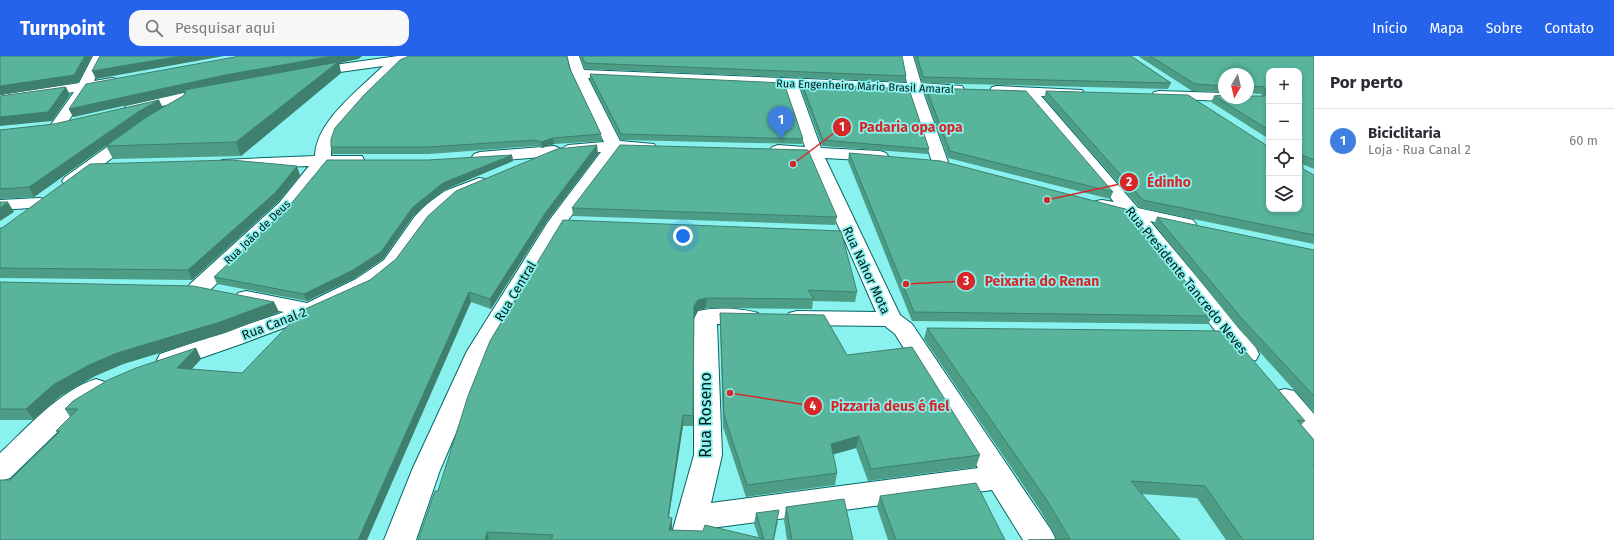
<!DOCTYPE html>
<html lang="pt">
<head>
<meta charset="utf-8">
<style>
	body { margin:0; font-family:"Fira Sans",sans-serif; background:#f7f7f7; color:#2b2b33 }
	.controls { position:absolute; right:12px; top:12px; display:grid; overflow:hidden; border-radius:8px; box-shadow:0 2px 6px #0003 }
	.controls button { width:36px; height:36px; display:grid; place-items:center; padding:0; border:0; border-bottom:1px solid #e1e1e2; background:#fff; color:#2b2b33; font:20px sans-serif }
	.compass { position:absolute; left:1218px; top:12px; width:36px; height:36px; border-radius:50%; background:#fff; box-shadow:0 2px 6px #0003; rotate:188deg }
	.you { position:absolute; left:683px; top:180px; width:14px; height:14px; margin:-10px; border:3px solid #fff; border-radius:50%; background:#1a73e8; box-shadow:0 0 0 6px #1a73e833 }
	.badge { display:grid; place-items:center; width:26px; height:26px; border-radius:50%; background:#2563eb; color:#fff; font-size:13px; font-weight:700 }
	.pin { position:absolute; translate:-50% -33px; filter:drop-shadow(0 1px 2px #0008) }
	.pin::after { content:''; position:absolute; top:21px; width:14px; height:12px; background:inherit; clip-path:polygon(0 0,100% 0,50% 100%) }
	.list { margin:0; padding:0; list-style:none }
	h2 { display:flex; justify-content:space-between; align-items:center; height:52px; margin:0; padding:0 16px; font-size:17px }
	h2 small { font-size:13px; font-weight:400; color:#7c7c81 }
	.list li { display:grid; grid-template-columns:26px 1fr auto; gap:12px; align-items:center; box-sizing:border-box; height:64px; padding:0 16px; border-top:1px solid #e1e1e2 }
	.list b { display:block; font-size:15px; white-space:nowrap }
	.list p { margin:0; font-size:13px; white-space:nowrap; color:#7c7c81 }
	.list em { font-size:13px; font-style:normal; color:#7c7c81 }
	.icon { flex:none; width:22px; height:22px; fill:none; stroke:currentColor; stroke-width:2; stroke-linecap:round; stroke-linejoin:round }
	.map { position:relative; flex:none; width:1314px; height:484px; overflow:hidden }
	header { display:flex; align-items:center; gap:24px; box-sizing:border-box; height:56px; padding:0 20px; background:#2563eb; color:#fff }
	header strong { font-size:19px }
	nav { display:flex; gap:22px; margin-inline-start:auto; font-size:14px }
	.search { width:280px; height:36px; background:#f7f7f7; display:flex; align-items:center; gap:10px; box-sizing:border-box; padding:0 14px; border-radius:12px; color:#7c7c81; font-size:15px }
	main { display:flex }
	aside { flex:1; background:#fff }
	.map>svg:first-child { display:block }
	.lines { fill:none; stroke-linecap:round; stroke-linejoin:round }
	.minor-casing { stroke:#046564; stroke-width:2 }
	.minor { fill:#fff; fill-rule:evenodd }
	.wall { fill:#4c9c86 }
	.shaded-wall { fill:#3e7f6d }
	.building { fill:#58b59c; stroke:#3e7f6d }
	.labels { text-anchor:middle; stroke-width:3.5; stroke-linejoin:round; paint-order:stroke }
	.far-street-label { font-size:11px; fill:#031918; stroke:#89f1ee }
	.street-label { font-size:13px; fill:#031918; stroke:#89f1ee }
	.near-street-label { font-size:16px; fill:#031918; stroke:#89f1ee }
	.leader { fill:none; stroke:#d62828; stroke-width:1.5 }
	.callout-dot { fill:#d62828; stroke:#89f1ee; stroke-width:1.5 }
	.mark-label { font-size:12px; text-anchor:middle; font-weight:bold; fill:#fff }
	.callout-label { font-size:14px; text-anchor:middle; font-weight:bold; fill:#d62828; stroke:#89f1ee; stroke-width:3.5; stroke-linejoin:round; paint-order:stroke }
</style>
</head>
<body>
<header>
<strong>Turnpoint</strong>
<div class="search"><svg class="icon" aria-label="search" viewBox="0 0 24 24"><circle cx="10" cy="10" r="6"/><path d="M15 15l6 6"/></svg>Pesquisar aqui</div>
<nav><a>Início</a><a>Mapa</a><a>Sobre</a><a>Contato</a></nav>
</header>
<main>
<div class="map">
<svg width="1314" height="484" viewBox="0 0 1314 484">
	<rect width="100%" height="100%" fill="#89f1ee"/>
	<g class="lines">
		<defs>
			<path id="minor" d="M93,0H105L94,25L112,22L117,23L119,26L117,29L89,34L63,73H53L50,70L74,36L0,47V39L79,27Z
				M398,0H416L414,3L400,8L348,60L336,76L331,89V100H362L364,104L362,108L327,110L291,155L206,238L198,239L190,238L187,233L190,228L279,147L309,110L228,113L222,112L220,108L222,104L315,100C316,65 359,34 383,10L311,20L304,16L306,13Z
				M567,0H579L584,14L907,27L901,0H913L921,27L962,30L964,33L962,36L957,37L923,36L948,106L946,110L940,111L934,110L932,106L909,35L799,31L821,92L880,95L886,97L888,100L886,103L880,105L825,102L900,259L912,268L1051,474L1056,484H1023L992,434L704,473L702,484H670L694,399V263L698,255C715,251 741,252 758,257L761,262L758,267L750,269L717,268L722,399L711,447L978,412L895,278L885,270L797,269L789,267L786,262L789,257L797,255L876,256L808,101L772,97L770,94L772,91L778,89L805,91L785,30L588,22L620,85L654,88L656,91L654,94L619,95L566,167L491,295L440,414L416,484H384L412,414L467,295L548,166L601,96L568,99L561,96L554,100L480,106L474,104L472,101L474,98L480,96L554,90L561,93L568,89L604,86L572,18Z
				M997,30L1082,34L1084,37L1082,40L1077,41L1041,40L1138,152L1193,164L1196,168L1193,172L1186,174L1150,165L1256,292L1259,298L1256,304L1247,306L1238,304L1126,160L1096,153L1093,149L1096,145L1102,144L1114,146L1025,39L992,37L990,34L992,31Z
				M210,31L215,32L217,35L215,38L131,57L126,56L124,53L126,50Z
				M1159,35L1224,37V42H1230L1224,45L1154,42L1152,39L1154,36Z
				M133,74L138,76L141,79L138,82L77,129L71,130L65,129L62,125L65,121L128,76Z
				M479,122L485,123L488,127L485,131L457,143L441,156L429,168L398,212L372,233L318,259L241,288L178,310L169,312L160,310L157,304L160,298L284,256L238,247L235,242L238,237L246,235L307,247L356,223L384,204L415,160L427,148L445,135Z
				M39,142L45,143L48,147L45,151L0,154V144Z
				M96,323L105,326L109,332L105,338L79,355L10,422L0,425V397C27,372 60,334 96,323Z
				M1285,333L1294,335L1314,358V386L1304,383L1272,342L1276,335Z"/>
		</defs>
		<use href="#minor" class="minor-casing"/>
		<use href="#minor" class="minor"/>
	</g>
	<path class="wall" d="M236,0H362L358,3L339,7L341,17L241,100L113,103L106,90L144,63L34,141L0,143V74L54,68L159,44L162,52L183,40L185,36L73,61L69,53L235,1Z
		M580,0H902L906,20L905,26L585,13Z
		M913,0H1131L1171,27L1168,33L922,27Z
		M1138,0H1314V113L1302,108L1303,113L1314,119V188L1140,152L1044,42L1046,35L1299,153L1269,15V83L1211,46L1214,40L1224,42L1263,40L1261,38L1248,37V38V18H1224V36L1192,35Z
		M570,13L601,78L602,85L554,88L542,92L536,90L429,98H332L331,91Z
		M590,18L803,83L802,88L621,84L590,24Z
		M802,28L929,93L928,98L822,90L801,33Z
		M926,32L1113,136L1110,143L948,102L925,38Z
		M849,97L1213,260L1208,268L912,265L848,105Z
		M598,98L547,165L491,253L471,246L10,424L58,377L56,375L70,361L65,353L196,292L201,303L191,313L242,317L370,224Z
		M512,99L513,105L444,134L414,159L383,203L355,222L307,245L217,228L214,221Z
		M300,119L278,146L192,224L0,222V172Z
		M572,152L837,161L835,169L573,160Z
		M1157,161L1314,194V356L1238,272L1154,168Z
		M563,164L857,236L855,246L813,245L812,253L706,252L698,254L694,259L693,370H683L669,461L672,472L671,474L759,482L754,468L756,457L778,465L774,484H418L438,435Z
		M0,226L274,246L279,256L225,277L123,308L95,320L60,340L34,364H0Z
		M720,257L847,299L980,399L976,411L868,425L856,392L833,398L837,417L835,429L746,441L723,371L720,269Z
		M927,272L1305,365L1301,369L1314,384V484H1226L1197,442L1142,438L1180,484L1057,483L1040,454L924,283Z
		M880,440L1005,484H888L877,451Z
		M786,451L853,484H787L784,464Z"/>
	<path class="shaded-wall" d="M85,0H92L78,27L0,39V30Z
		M181,0H224L96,23L92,15Z
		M333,0H362L358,3L339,7L341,17L241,100L236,86L184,34L185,36L73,61L69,53L225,19Z
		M66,31L70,39L52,65L0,70V61Z
		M159,44L163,52L142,64L34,141L29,131L138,56Z
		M553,82L554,88L542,92L541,86Z
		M597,89L598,98L547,165L491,253L490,243L546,156Z
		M512,99L513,105L444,134L414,159L383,203L355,222L307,245L304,238L443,127Z
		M297,110L300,119L278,146L192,224L188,214Z
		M8,146L14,156L0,165V152Z
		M469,236L471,246L367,484H358Z
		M707,242L706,252L698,254L694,260V250L698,244Z
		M274,246L279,256L225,277L123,308L95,320L60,340L34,364L26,353L53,329L89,309L117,297Z
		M196,292L201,303L183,323L177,312Z
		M683,359V370L667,471L668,461Z
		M859,380L856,392L828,400L831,388Z
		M672,462V472L669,484V474Z
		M487,476L489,484H485Z"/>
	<path class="building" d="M0,0H85L74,19L0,30Z
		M100,0H181L92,15Z
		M236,0H333L225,19L69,53L86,28L235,1Z
		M409,0H567L570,13L601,78L553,82L541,86L535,84L428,91H331V83L335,72L364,39L400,4Z
		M582,0H902L906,20L585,7Z
		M917,0H1131L1171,27L923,21Z
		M1150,0H1314V104L1302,99L1303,113L1314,119V179L1143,144L1046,35L1188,39L1266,89L1269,90V153H1299V15H1269V74L1214,40L1224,39V42H1248V40H1264L1267,37L1264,31L1251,30L1250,34L1248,35V18H1224V30L1195,28Z
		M338,6L236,86L106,90L148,60L183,40L186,36L184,34Z
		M590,18L784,27L803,83L621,78Z
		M802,28L909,33L929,93L823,84Z
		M66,31L48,56L0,61V40Z
		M926,32L1026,35L1113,136L950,95Z
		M159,44L138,56L29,131L0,133V74L54,68Z
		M597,89L546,156L490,243L469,236L358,484H0V424H10L60,375H56L78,353H65L73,345L108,324L136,312L196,292L177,312L242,317L303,254L370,224L396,203L428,160L456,135L557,93Z
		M620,89L808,94L837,161L572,152Z
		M849,97L941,105L1129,154L1213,260L914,256Z
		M512,99L443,127L412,152L381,196L353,214L304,238L214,221L290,149L327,104H428Z
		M231,104L297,110L275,137L188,214L0,212V172H2L90,108Z
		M0,146H8L0,152Z
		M1157,161L1314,194V340L1243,264Z
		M563,164L841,175L857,236L808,234L814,243L707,242L698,244L694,250L693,360L683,359L668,461L672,462L669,474L703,475L705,469L764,483L756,457L779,454L773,484H551L553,479L487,476L485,484H418L435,435H438L468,340L490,285Z
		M0,226L193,230L274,246L220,266L117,297L89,309L53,329L26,353H0Z
		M720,257L824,259L847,299L912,291L980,399L871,413L859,380L831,388L837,417L747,429L724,359Z
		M927,272L1228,275L1305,365L1297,364L1314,384V408H1313L1314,410V484H1243L1205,430L1131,425L1180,484H1028L1070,483L1046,443Z
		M976,427L1005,484H896L880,440Z
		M844,443L853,484H792L786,451Z"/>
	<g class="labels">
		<g class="far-street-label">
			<text transform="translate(865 30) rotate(2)" y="4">Rua Engenheiro Mário Brasil Amaral</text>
			<text transform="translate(257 176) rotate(-44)" y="4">Rua João de Deus</text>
		</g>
		<g class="street-label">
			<text transform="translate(867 214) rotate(65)" y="5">Rua Nahor Mota</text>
			<text transform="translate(1187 224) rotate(51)" y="5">Rua Presidente Tancredo Neves</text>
			<text transform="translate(515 235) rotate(-59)" y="5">Rua Central</text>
			<text transform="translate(274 267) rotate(-21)" y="5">Rua Canal 2</text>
		</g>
		<g class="near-street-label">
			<text transform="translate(705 359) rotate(-90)" y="6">Rua Roseno</text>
		</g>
	</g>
	<path class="leader" d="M793 108L842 71M1047 144L1129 126M906 228L966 225M730 337L813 350"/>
	<g class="callout-dot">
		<circle cx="793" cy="108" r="4"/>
		<circle cx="1047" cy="144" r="4"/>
		<circle cx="906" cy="228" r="4"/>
		<circle cx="730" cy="337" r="4"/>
		<circle cx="842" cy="71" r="10"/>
		<circle cx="1129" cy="126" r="10"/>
		<circle cx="966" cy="225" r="10"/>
		<circle cx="813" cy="350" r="10"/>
	</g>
	<g class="mark-label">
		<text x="842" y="75">1</text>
		<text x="1129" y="130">2</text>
		<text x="966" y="229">3</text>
		<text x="813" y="354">4</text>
	</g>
	<g class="callout-label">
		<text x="911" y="76">Padaria opa opa</text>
		<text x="1169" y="131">Édinho</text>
		<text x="1042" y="230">Peixaria do Renan</text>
		<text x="890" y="355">Pizzaria deus é fiel</text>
	</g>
</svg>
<div class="controls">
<button>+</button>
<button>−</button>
<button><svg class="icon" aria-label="locate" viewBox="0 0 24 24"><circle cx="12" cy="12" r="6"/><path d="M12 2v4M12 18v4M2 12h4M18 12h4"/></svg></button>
<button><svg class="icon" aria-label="layers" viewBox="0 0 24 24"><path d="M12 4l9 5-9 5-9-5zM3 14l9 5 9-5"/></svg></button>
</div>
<svg class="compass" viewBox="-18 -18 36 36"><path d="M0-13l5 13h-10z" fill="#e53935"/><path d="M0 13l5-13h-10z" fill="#7c7c81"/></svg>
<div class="you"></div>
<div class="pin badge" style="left:781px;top:83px;background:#3f7fe0">1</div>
</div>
<aside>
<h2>Por perto<small></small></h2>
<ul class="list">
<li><span class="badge" style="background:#3f7fe0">1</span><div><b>Biciclitaria</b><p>Loja · Rua Canal 2</p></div><em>60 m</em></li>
</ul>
</aside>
</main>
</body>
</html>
